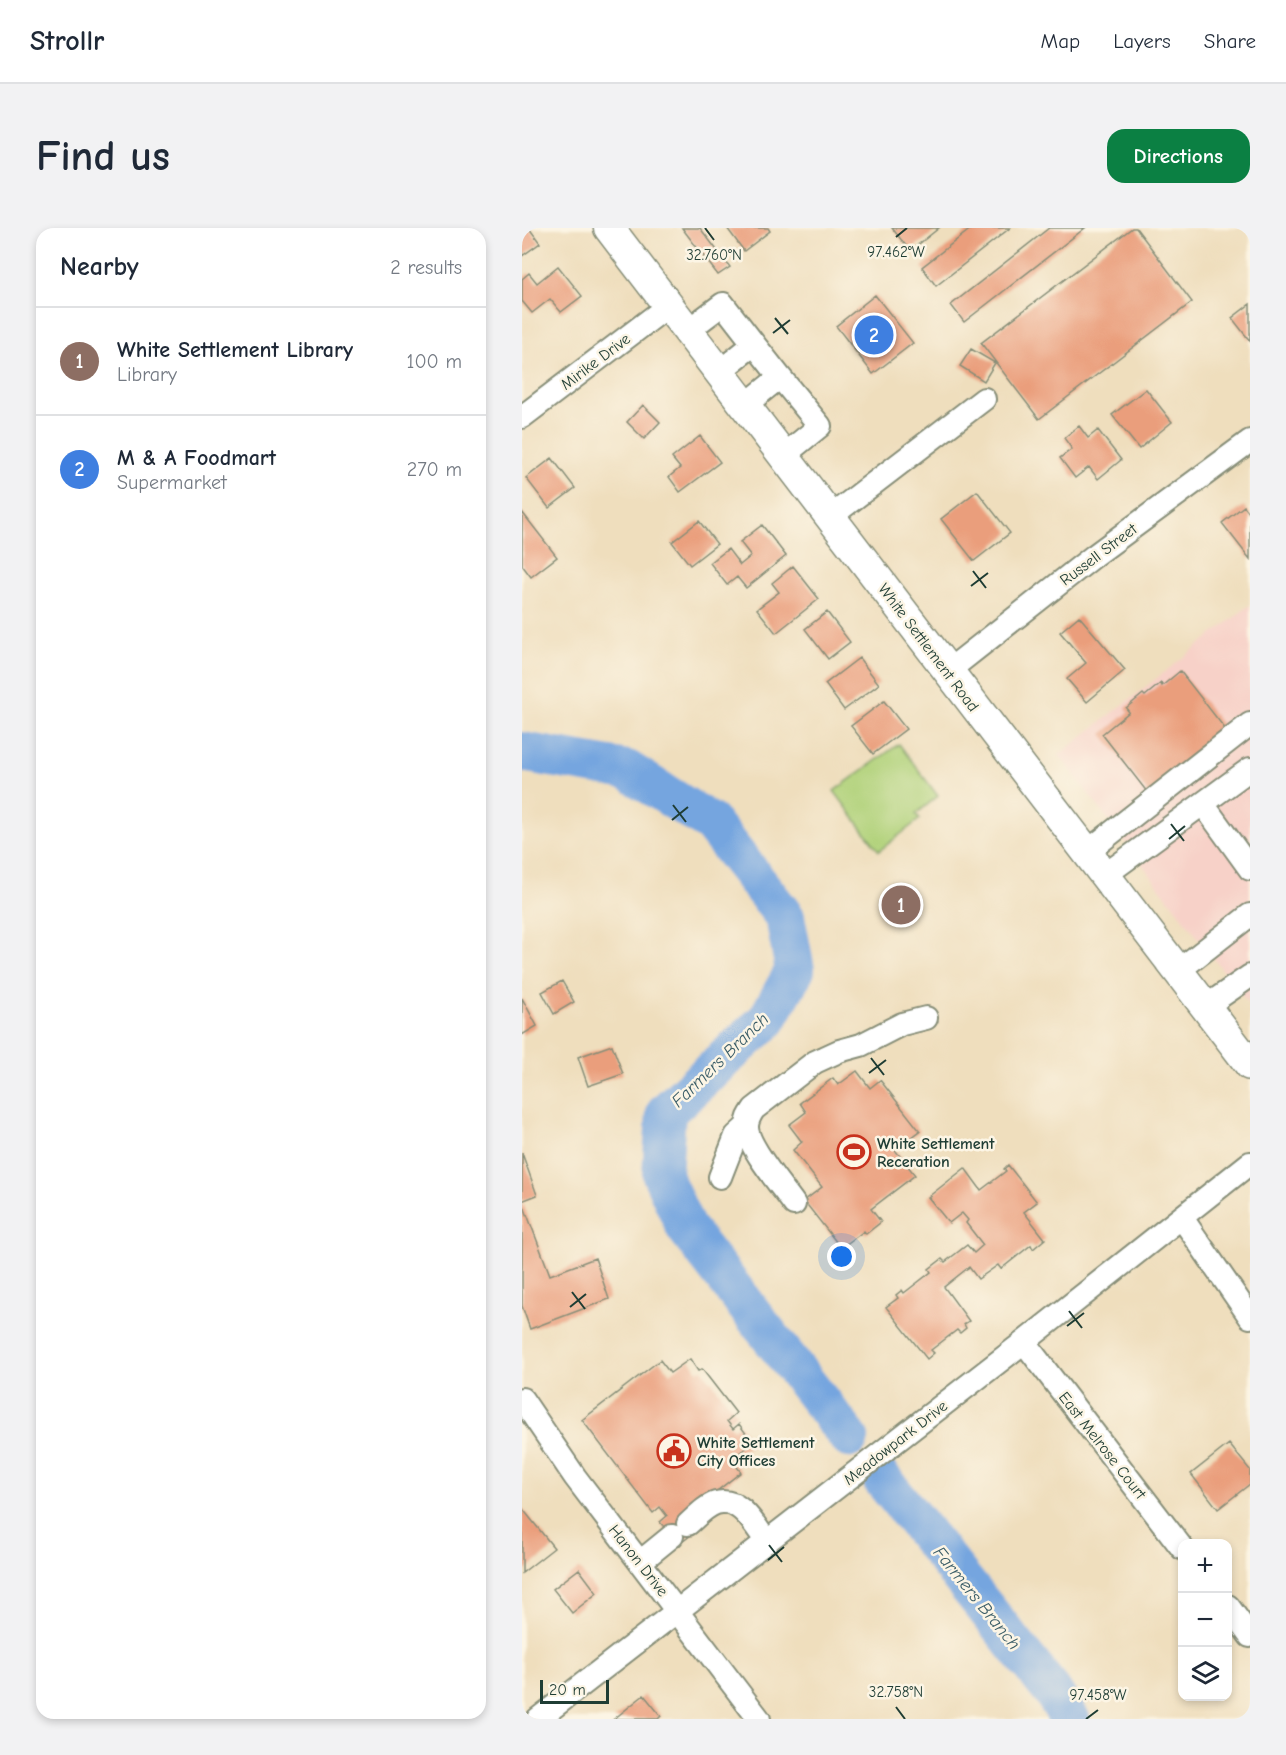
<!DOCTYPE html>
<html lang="en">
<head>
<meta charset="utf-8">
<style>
	body { margin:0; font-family:"Comic Neue",sans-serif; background:#f2f2f3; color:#1f2937 }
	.controls { position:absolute; right:18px; bottom:18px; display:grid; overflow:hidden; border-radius:12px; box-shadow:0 3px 9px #0003 }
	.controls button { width:54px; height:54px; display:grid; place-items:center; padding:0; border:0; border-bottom:2px solid #e0e1e3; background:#fff; color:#1f2937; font:30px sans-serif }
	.scale { position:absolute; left:18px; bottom:15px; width:69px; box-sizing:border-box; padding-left:6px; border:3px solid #1f3d34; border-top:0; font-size:16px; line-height:21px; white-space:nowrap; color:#1f3d34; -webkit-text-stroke:4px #fcf5e5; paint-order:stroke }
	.you { position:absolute; left:320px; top:1029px; width:21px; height:21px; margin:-15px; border:4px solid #fff; border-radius:50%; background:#1a73e8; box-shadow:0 0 0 9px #1a73e833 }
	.badge { display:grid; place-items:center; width:39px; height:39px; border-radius:50%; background:#0b8043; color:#fff; font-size:20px; font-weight:700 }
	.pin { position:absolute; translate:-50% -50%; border:3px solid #fff; box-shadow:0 2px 6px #0006 }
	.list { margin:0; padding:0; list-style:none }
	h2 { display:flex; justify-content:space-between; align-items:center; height:78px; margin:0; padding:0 24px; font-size:26px }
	h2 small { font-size:20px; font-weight:400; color:#747a83 }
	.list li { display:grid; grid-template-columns:39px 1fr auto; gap:18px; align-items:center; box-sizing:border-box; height:108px; padding:0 24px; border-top:2px solid #e0e1e3 }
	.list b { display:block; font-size:22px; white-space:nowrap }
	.list p { margin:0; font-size:20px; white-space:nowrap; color:#747a83 }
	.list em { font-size:20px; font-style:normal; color:#747a83 }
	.icon { flex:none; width:33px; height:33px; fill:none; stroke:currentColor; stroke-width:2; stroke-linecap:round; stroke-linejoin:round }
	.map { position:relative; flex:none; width:728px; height:1491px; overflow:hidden; border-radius:18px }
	header { display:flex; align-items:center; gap:36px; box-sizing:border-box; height:84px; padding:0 30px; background:#fff; border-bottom:2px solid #e0e1e3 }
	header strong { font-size:28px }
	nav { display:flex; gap:33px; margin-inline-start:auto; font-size:21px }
	.intro { display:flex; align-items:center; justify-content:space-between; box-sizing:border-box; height:144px; padding:0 36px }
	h1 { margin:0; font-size:42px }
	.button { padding:15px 27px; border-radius:18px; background:#0b8043; color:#fff; font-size:21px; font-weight:700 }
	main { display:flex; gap:36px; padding:0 36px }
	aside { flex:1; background:#fff; border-radius:18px; box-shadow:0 3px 9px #0003 }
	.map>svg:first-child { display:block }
	.built { fill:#f7d1c8 }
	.green { fill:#b1d27a; stroke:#688857; stroke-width:1.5 }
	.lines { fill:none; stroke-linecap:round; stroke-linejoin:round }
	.river { stroke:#75a5df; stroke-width:40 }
	.building { fill:#ea9e7c }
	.minor-casing { stroke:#878e78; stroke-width:26 }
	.major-casing { stroke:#878e78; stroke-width:33 }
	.minor { stroke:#fff; stroke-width:22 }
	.major { stroke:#fff; stroke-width:30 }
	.ticks { fill:none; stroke:#1f3d34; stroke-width:2 }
	.labels { text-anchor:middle; stroke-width:5; stroke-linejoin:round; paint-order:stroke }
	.street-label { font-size:16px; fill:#1f3d34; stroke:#fcf5e5 }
	.poi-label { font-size:16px; font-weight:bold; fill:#1f3d34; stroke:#fcf5e5; text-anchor:start }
	.water-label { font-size:18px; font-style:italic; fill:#395c67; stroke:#fcf5e5 }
	.ticks-label { font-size:15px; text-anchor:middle; fill:#1f3d34; stroke:#fcf5e5; stroke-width:5; stroke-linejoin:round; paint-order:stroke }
</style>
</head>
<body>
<header>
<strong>Strollr</strong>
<nav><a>Map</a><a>Layers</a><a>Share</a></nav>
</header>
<div class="intro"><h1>Find us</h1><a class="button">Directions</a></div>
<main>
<aside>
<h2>Nearby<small>2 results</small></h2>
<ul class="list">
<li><span class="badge" style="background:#8d6e63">1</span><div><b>White Settlement Library</b><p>Library</p></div><em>100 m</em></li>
<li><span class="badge" style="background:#3f7fe0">2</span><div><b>M &amp; A Foodmart</b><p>Supermarket</p></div><em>270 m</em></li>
</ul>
</aside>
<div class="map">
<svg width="728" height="1491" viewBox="0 0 728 1491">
	<rect width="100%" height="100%" fill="#fcf5e5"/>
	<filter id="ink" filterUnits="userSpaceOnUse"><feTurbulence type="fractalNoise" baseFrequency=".0167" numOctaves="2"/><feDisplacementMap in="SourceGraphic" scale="12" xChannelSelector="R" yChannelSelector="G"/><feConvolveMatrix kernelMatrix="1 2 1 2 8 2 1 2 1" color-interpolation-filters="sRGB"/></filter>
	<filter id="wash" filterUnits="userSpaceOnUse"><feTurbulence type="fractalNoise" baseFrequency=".008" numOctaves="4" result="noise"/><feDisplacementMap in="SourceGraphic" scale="24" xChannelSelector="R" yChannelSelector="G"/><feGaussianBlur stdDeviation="1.35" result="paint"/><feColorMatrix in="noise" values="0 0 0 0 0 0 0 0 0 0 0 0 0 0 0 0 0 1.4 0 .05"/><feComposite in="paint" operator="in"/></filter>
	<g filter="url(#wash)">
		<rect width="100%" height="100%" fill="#efdebd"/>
		<path class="built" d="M728,377V778L537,527Z"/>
		<path class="green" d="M377,516L416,568L394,586L398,591L357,623L312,563Z"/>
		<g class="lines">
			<path class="river" d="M0,524L105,542L189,595L263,689L273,742L245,792L144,884L140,947L164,1000L327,1210
				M360,1251L530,1463L548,1491"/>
		</g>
		<g id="blocks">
			<path class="building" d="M0,0H7L18,15L0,28Z
				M160,0H178L208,39L196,47Z
				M205,0H246L248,3L222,23Z
				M370,0H417L388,23Z
				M450,0H488L414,58L400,39Z
				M527,0H563L442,94L429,77Z
				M610,0H614L670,74L517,191L459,115Z
				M36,38L60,68L39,84L28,71L10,85L0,73V51L7,45L15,55Z
				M353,67L391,115L351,146L314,98Z
				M728,76V113L710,90Z
				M449,121L473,135L462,153L438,138Z
				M624,161L650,194L617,221L590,187Z
				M121,177L138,194L122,211L105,194Z
				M557,198L566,210L576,202L599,232L576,251L567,239L553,250L538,230L550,221L542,210Z
				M178,208L198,234L158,264L147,249L158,240L150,230Z
				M30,230L53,260L27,280L4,250Z
				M455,263L488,305L452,333L419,291Z
				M722,278L728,286V331L700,295Z
				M0,284L35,329L9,349L0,337Z
				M177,293L195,316L168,337L150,314Z
				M240,297L264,328L224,360L215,349L205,357L188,335L206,321L218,337L229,328L218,314Z
				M271,338L297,371L254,405L235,381L257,364L250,355Z
				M305,384L328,414L306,431L283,401Z
				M557,388L603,442L565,474L545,451L564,435L538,404Z
				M337,430L357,456L322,482L303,456Z
				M658,443L708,507L629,569L580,506L607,484L604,480L621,466L623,468L639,455L640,458Z
				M362,473L384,501L351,526L329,498Z
				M40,753L52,774L32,786L20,764Z
				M0,770L15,798L0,807Z
				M90,817L101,846L66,858L56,829Z
				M335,843L348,860L358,852L398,903L373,922L393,947L349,981L359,994L344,1006L342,1003L319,1020L282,973L300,959L271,922L280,914L267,897L284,884L278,875L311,850L316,857Z
				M0,925L15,967L0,973Z
				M486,937L515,974L502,984L523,1011L511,1021L509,1017L479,1041L476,1037L456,1051L447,1039L422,1059L447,1093L442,1096L444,1100L438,1105L435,1102L409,1122L412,1125L405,1131L364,1079L376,1070L374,1067L380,1062L382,1065L409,1044L407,1041L420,1031L423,1034L445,1017L452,1025L461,1017L444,995L446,992L440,985L427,995L406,969L443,940L459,962L484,943L482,941Z
				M0,973L28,1047L73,1030L87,1071L8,1101L0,1078Z
				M168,1131L176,1143L180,1141L214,1185L205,1193L211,1201L217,1196L231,1215L209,1231L219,1244L162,1289L173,1304L156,1317L138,1294L145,1288L138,1279L131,1285L60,1192L138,1132L148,1145Z
				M707,1216L728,1242V1256L696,1281L669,1246Z
				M0,1280L32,1320L0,1345Z
				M57,1341L75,1365L50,1385L31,1361Z
				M122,1467L139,1488L136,1491H92Z"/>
		</g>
	</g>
	<g filter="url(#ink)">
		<use href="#blocks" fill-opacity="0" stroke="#878e78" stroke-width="1.5"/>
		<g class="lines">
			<defs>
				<path id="minor" d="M165,103L201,76L232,116
					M197,144L232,116L258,149
					M222,178L258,149L298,198L261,228
					M0,189L146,78
					M308,289L462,171
					M426,443L572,328L728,213
					M681,576L728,641
					M565,624L728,496
					M583,647L728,541
					M656,743L728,687
					M683,779L728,748
					M198,949L214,908L225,898
					M272,976C260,959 225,918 225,899C225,891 228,887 232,881L293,834L317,823L339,817L380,796L404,790
					M660,990L728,1089
					M502,1114L660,1320
					M0,1171L53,1249L237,1491
					M166,1296C174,1289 184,1278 194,1275C218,1268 233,1298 245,1314
					M118,1334L150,1308
					M706,1378L728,1408
					M16,1491L502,1114L728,935"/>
				<path id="major" d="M87,0L728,837"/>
			</defs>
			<use href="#minor" class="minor-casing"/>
			<use href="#major" class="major-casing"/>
			<use href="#minor" class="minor"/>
			<use href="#major" class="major"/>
		</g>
	</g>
	<path class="ticks" d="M183,0L192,12M374,9L385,0M253,90L266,106M251,105L268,92M451,343L464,360M449,358L466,345M151,577L164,594M150,592L166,579M649,596L662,613M647,611L663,598M349,830L362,847M347,845L364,832M50,1064L63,1081M48,1079L64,1066M547,1083L560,1100M545,1098L562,1085M247,1317L260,1334M246,1332L262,1319M374,1479L383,1491M564,1491L576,1482"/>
	<defs>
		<symbol id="stadium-ring" viewBox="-11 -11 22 22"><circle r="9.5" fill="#fcf5e5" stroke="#c8321e" stroke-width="1.5"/><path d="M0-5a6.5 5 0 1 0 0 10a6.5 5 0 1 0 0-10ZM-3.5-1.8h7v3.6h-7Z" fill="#c8321e"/></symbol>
		<symbol id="civic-ring" viewBox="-11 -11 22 22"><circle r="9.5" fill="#fcf5e5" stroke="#c8321e" stroke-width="1.5"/><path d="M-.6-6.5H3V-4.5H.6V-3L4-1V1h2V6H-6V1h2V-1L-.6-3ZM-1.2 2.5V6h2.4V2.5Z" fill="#c8321e"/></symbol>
	</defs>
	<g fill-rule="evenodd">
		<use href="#stadium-ring" x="313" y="905" width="38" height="38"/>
		<use href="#civic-ring" x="133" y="1204" width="38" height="38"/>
	</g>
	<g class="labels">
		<g class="street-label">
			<text transform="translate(73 133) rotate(-37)" y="6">Mirike Drive</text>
			<text transform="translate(576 326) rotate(-37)" y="6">Russell Street</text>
			<text transform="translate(407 419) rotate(53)" y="6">White Settlement Road</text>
			<text transform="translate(373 1214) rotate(-38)" y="6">Meadowpark Drive</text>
			<text transform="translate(581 1217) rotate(52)" y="6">East Melrose Court</text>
			<text transform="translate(117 1332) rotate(52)" y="6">Hanon Drive</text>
		</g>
		<g class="poi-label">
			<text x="355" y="921">White Settlement<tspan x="355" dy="18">Receration</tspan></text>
			<text x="175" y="1220">White Settlement<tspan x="175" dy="18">City Offices</tspan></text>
		</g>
		<g class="water-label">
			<text transform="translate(198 832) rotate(-44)" y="6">Farmers Branch</text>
			<text transform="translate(455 1370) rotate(51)" y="6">Farmers Branch</text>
		</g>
	</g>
	<g class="ticks-label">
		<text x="374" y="29">97.462°W</text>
		<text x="192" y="32">32.760°N</text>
		<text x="374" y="1469">32.758°N</text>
		<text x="576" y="1472">97.458°W</text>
	</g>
</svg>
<div class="controls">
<button>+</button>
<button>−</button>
<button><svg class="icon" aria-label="layers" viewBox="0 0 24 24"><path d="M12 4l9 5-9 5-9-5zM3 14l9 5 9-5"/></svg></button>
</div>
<div class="scale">20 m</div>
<div class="you"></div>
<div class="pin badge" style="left:379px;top:677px;background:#8d6e63">1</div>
<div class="pin badge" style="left:352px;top:107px;background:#3f7fe0">2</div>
</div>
</main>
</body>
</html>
